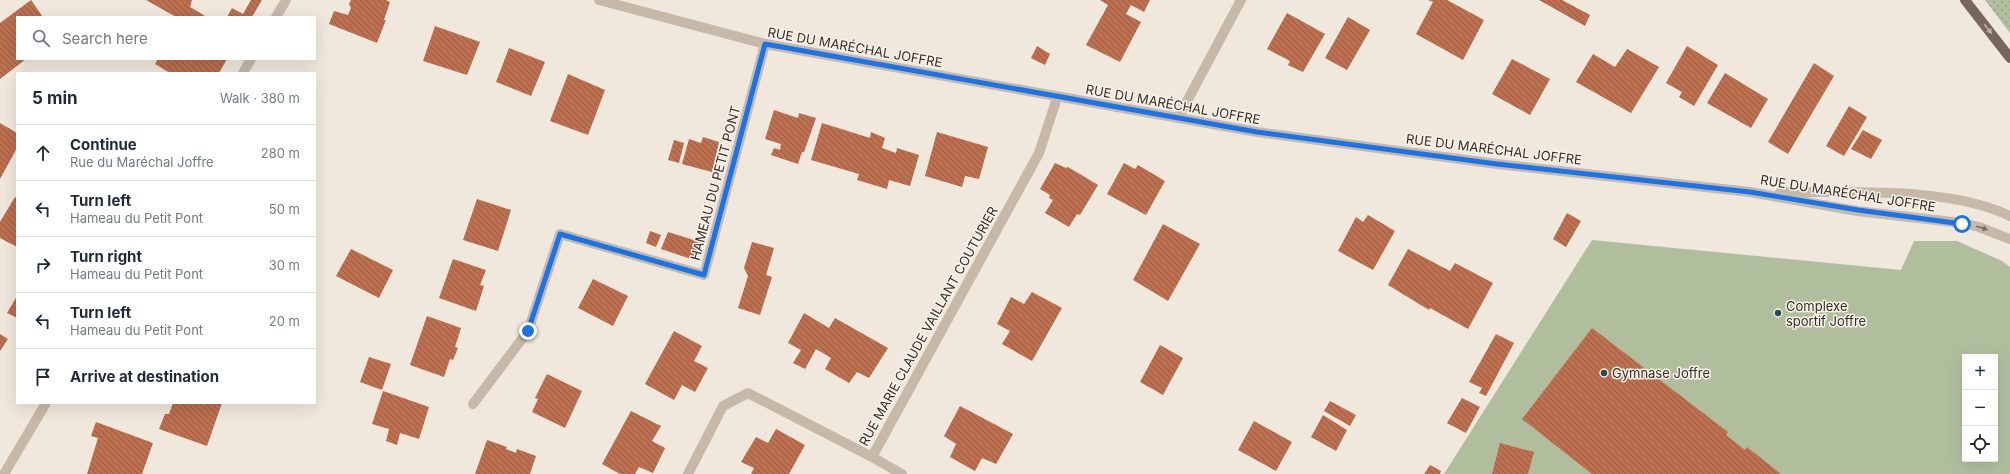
<!DOCTYPE html>
<html lang="en">
<head>
<meta charset="utf-8">
<style>
	body { margin:0; font-family:Inter,sans-serif; background:#f6f6f7; color:#1f2937 }
	.controls { position:absolute; right:12px; bottom:12px; display:grid; overflow:hidden; border-radius:0px; box-shadow:0 4px 16px #0002 }
	.controls button { width:36px; height:36px; display:grid; place-items:center; padding:0; border:0; border-bottom:1px solid #e0e1e3; background:#fff; color:#1f2937; font:20px sans-serif }
	.stop { position:absolute; width:12px; height:12px; margin:-9px; border:3px solid #1a73e8; border-radius:50%; background:#fff }
	.stop.end { background:#1a73e8; border-color:#fff; box-shadow:0 1px 4px #0008 }
	.list { margin:0; padding:0; list-style:none }
	h2 { display:flex; justify-content:space-between; align-items:center; height:52px; margin:0; padding:0 16px; font-size:17px }
	h2 small { font-size:13px; font-weight:400; color:#747a83 }
	.list li { display:grid; grid-template-columns:26px 1fr auto; gap:12px; align-items:center; box-sizing:border-box; height:56px; padding:0 16px; border-top:1px solid #e0e1e3 }
	.list b { display:block; font-size:15px; white-space:nowrap }
	.list p { margin:0; font-size:13px; white-space:nowrap; color:#747a83 }
	.list em { font-size:13px; font-style:normal; color:#747a83 }
	.icon { flex:none; width:22px; height:22px; fill:none; stroke:currentColor; stroke-width:2; stroke-linecap:round; stroke-linejoin:round }
	.map { position:relative; flex:none; width:2010px; height:474px; overflow:hidden }
	.search { position:absolute; background:#fff; box-shadow:0 4px 16px #0002; left:16px; top:16px; width:300px; height:44px; display:flex; align-items:center; gap:10px; box-sizing:border-box; padding:0 14px; border-radius:0px; color:#747a83; font-size:15px }
	.panel { position:absolute; background:#fff; box-shadow:0 4px 16px #0002; left:16px; top:72px; width:300px; height:332px; border-radius:0px }
	.map>svg:first-child { display:block }
	.grass { fill:url(#grass-dots) }
	.pitch { fill:#b1be9e; fill-rule:evenodd }
	.building { fill:url(#building-back-hatch) }
	.lines { fill:none; stroke-linecap:round; stroke-linejoin:round }
	.minor { stroke:#c7b9a9; stroke-width:10 }
	.tertiary { stroke:#c7b9a9; stroke-width:10 }
	.primary { stroke:#76665b; stroke-width:10 }
	.oneway { fill:#beb3a9 }
	.oneway2 { fill:#776c63 }
	.route { stroke:#1a73e8; stroke-width:5 }
	.poi-dot { fill:#214d53; stroke:#f8f2e9; stroke-width:1.5 }
	.labels { text-anchor:middle; stroke-width:3; stroke-linejoin:round; paint-order:stroke }
	.street-label { font-size:13px; fill:#352d29; stroke:#f8f2e9 }
	.poi-label { font-size:13px; fill:#352d29; stroke:#f8f2e9; text-anchor:start }
</style>
</head>
<body>
<div class="map">
<svg width="2010" height="474" viewBox="0 0 2010 474">
	<defs>
		<pattern id="grass-dots" width="8" height="8" patternUnits="userSpaceOnUse"><rect width="8" height="8" fill="#b1be9e"/><path d="M2 2h.1M6 6h.1" fill="none" stroke="#919b81" stroke-width="1.8" stroke-linecap="round"/></pattern>
		<pattern id="building-back-hatch" width="6" height="6" patternUnits="userSpaceOnUse"><rect width="6" height="6" fill="#bc704f"/><path d="M-1 5l2 2M0 0l6 6M5-1l2 2" fill="none" stroke="#9a5c42"/></pattern>
	</defs>
	<rect width="100%" height="100%" fill="#f0e8dd"/>
	<path class="grass" d="M1985,0H2010V33Z"/>
	<path class="pitch" d="M1592,240L1901,270L1914,241H1957L2002,261L2010,267V474H1444ZM1965,357H1995V459H1965Z"/>
	<path class="building" d="M31,0L43,17H17V59H26L0,79V23Z
		M146,0H192L190,7L207,17H176Z
		M251,0H262L252,17H227L232,8L243,14Z
		M351,0H386L390,2L384,20H386L377,43L329,24L334,11L348,15L351,8L349,4Z
		M1100,0H1150L1144,12L1131,5L1126,14L1141,22L1120,62L1086,45L1108,5Z
		M1428,0H1447L1484,20L1463,60L1416,34L1433,2Z
		M1539,0H1562L1590,15L1585,26Z
		M1287,13L1325,34L1303,72L1288,65L1290,61L1267,49Z
		M1348,17L1370,30L1347,70L1325,58Z
		M435,26L480,42L467,75L423,61Z
		M1037,46L1050,54L1045,65L1031,58Z
		M1687,46L1718,65L1694,106L1679,97L1682,92L1666,83Z
		M509,48L545,62L531,96L496,82Z
		M1627,49L1659,67L1631,113L1576,82L1593,54L1615,67Z
		M158,59H227L219,73H170L155,64Z
		M1512,59L1550,79L1530,115L1492,94Z
		M1814,63L1834,76L1788,154L1768,142Z
		M1725,73L1768,99L1751,128L1707,103Z
		M568,74L605,90L588,135L550,121Z
		M1849,106L1867,117L1844,156L1826,146Z
		M774,110L798,118L799,113L816,118L804,152H802L798,164L771,155L774,148L780,150L781,144L765,139Z
		M0,123L17,133V148L0,179Z
		M822,123L870,138L871,132L885,138L882,148L896,153L897,148L919,155L910,186L889,180L887,189L857,180L859,174L811,160Z
		M1863,130L1882,140L1871,159L1851,149Z
		M937,132L988,147L979,179L965,176L962,187L925,176Z
		M703,137L719,142L712,172L682,164L689,139L701,143Z
		M674,140L684,143L679,163L668,160Z
		M1055,163L1066,168L1068,167L1098,185L1080,215L1077,214L1069,227L1045,213L1053,200L1049,198L1050,195L1040,189Z
		M1124,163L1135,169L1138,165L1165,181L1146,215L1107,194Z
		M15,197L17,198V247L0,238V222Z
		M477,199L511,210L498,251L463,240Z
		M1567,213L1581,221L1566,247L1553,239Z
		M1368,215L1395,231L1373,270L1338,251L1356,217L1363,222Z
		M1163,224L1200,244L1168,301L1133,280Z
		M650,231L661,235L656,247L646,243Z
		M668,232L700,242L694,260L661,249Z
		M752,242L774,248L766,275L772,277L760,315L738,308L748,276L744,268Z
		M351,249L393,270L379,298L336,276Z
		M1408,249L1450,271L1455,263L1493,283L1468,329L1430,308L1429,310L1388,285Z
		M453,259L486,270L480,285L484,286L476,311L439,298Z
		M593,279L628,296L613,326L578,308Z
		M1032,292L1062,308L1032,361L1002,344L1010,331L997,324L1011,297L1024,304Z
		M17,296V318L7,313Z
		M804,313L829,328L835,318L888,348L869,378L857,372L849,383L825,369L831,358L816,349L805,369L793,363L801,350L788,343Z
		M427,316L461,328L455,347L458,348L453,360L450,359L444,377L410,365Z
		M1592,328L1728,432L1726,435L1745,450L1747,447L1781,474H1592L1522,419Z
		M674,331L702,346L694,361L708,368L695,392L682,385L674,400L645,384Z
		M0,334L8,339L0,351Z
		M1496,334L1514,343L1486,396L1479,393L1482,388L1469,382Z
		M1160,345L1183,358L1163,395L1140,382Z
		M369,357L391,364L382,390L360,382Z
		M547,374L582,391L565,428L532,412L538,399L535,398Z
		M383,391L429,407L419,439L400,433L397,445L386,441L389,429L372,424Z
		M1462,398L1480,407L1466,433L1447,423Z
		M1330,401L1356,415L1350,426L1324,411Z
		M173,403H222L207,446L159,429L165,414H169Z
		M960,406L1013,434L996,464L982,458L975,471L950,457L956,444L944,436Z
		M631,411L661,426L652,441L665,448L653,473L639,467L635,474H620L602,464Z
		M1323,415L1347,430L1336,451L1311,437Z
		M1254,421L1292,442L1276,471L1238,450Z
		M96,422L153,443L142,474H87L98,438L91,436Z
		M776,429L805,445L789,474H751L754,468L741,462L756,437L768,443Z
		M487,440L507,447L506,449L516,453L517,449L536,456L530,474H475Z
		M1500,443L1534,452L1528,474H1492Z
		M1430,465L1441,471L1440,474H1424Z"/>
	<g class="lines">
		<path class="minor" d="M276,17L286,0
			M243,73L251,59
			M1178,118L1241,0
			M473,404L528,331L560,234L704,275L765,44
			M872,457L902,474
			M4,474L46,403
			M688,474L723,406L748,393L872,457L1039,153L1057,98"/>
		<path class="tertiary" d="M599,0L765,44L1257,132L1497,164L1750,192L1857,211L1962,223L1979,227L2010,239
			M1780,192C1849,193 1948,186 2010,216"/>
		<path class="primary" d="M1965,0L2010,58"/>
	</g>
	<defs><path id="oneway-solid" d="M-6-.8H1V-3.2L6.5 0L1 3.2V.8H-6Z"/></defs>
	<use class="oneway" href="#oneway-solid" transform="translate(1988 29) rotate(52)"/>
	<use class="oneway2" href="#oneway-solid" transform="translate(1982 228) rotate(17)"/>
	<g class="lines">
		<path class="route" d="M528,331L560,234L704,275L765,44L1257,132L1497,164L1750,192L1858,210L1962,224"/>
	</g>
	<g class="poi-dot">
		<circle cx="1778" cy="313" r="4"/>
		<circle cx="1604" cy="373" r="4"/>
	</g>
	<g class="labels">
		<g class="street-label">
			<text transform="translate(855 47) rotate(10)" y="5">RUE DU MARÉCHAL JOFFRE</text>
			<text transform="translate(1173 104) rotate(10)" y="5">RUE DU MARÉCHAL JOFFRE</text>
			<text transform="translate(1494 149) rotate(7)" y="5">RUE DU MARÉCHAL JOFFRE</text>
			<text transform="translate(715 183) rotate(-75)" y="5">HAMEAU DU PETIT PONT</text>
			<text transform="translate(1848 193) rotate(9)" y="5">RUE DU MARÉCHAL JOFFRE</text>
			<text transform="translate(928 326) rotate(-61)" y="5">RUE MARIE CLAUDE VAILLANT COUTURIER</text>
		</g>
		<g class="poi-label">
			<text x="1786" y="311">Complexe<tspan x="1786" dy="15">sportif Joffre</tspan></text>
			<text x="1612" y="378">Gymnase Joffre</text>
		</g>
	</g>
</svg>
<div class="controls">
<button>+</button>
<button>−</button>
<button><svg class="icon" aria-label="locate" viewBox="0 0 24 24"><circle cx="12" cy="12" r="6"/><path d="M12 2v4M12 18v4M2 12h4M18 12h4"/></svg></button>
</div>
<div class="stop" style="left:1962px;top:224px"></div>
<div class="stop end" style="left:528px;top:331px"></div>
<div class="search"><svg class="icon" aria-label="search" viewBox="0 0 24 24"><circle cx="10" cy="10" r="6"/><path d="M15 15l6 6"/></svg>Search here</div>
<section class="panel">
<h2>5 min<small>Walk · 380 m</small></h2>
<ul class="list">
<li><svg class="icon" aria-label="ahead" viewBox="0 0 24 24"><path d="M12 20V5M6 11l6-6 6 6"/></svg><div><b>Continue</b><p>Rue du Maréchal Joffre</p></div><em>280 m</em></li>
<li><svg class="icon" aria-label="left" viewBox="0 0 24 24"><path d="M17 20v-9H6M10 6l-5 5 5 5"/></svg><div><b>Turn left</b><p>Hameau du Petit Pont</p></div><em>50 m</em></li>
<li><svg class="icon" aria-label="right" viewBox="0 0 24 24"><path d="M7 20v-9h11M14 6l5 5-5 5"/></svg><div><b>Turn right</b><p>Hameau du Petit Pont</p></div><em>30 m</em></li>
<li><svg class="icon" aria-label="left" viewBox="0 0 24 24"><path d="M17 20v-9H6M10 6l-5 5 5 5"/></svg><div><b>Turn left</b><p>Hameau du Petit Pont</p></div><em>20 m</em></li>
<li><svg class="icon" aria-label="arrive" viewBox="0 0 24 24"><path d="M6 21V4h12l-3 4 3 4H6"/></svg><div><b>Arrive at destination</b></div></li>
</ul>
</section>
</div>
</body>
</html>
